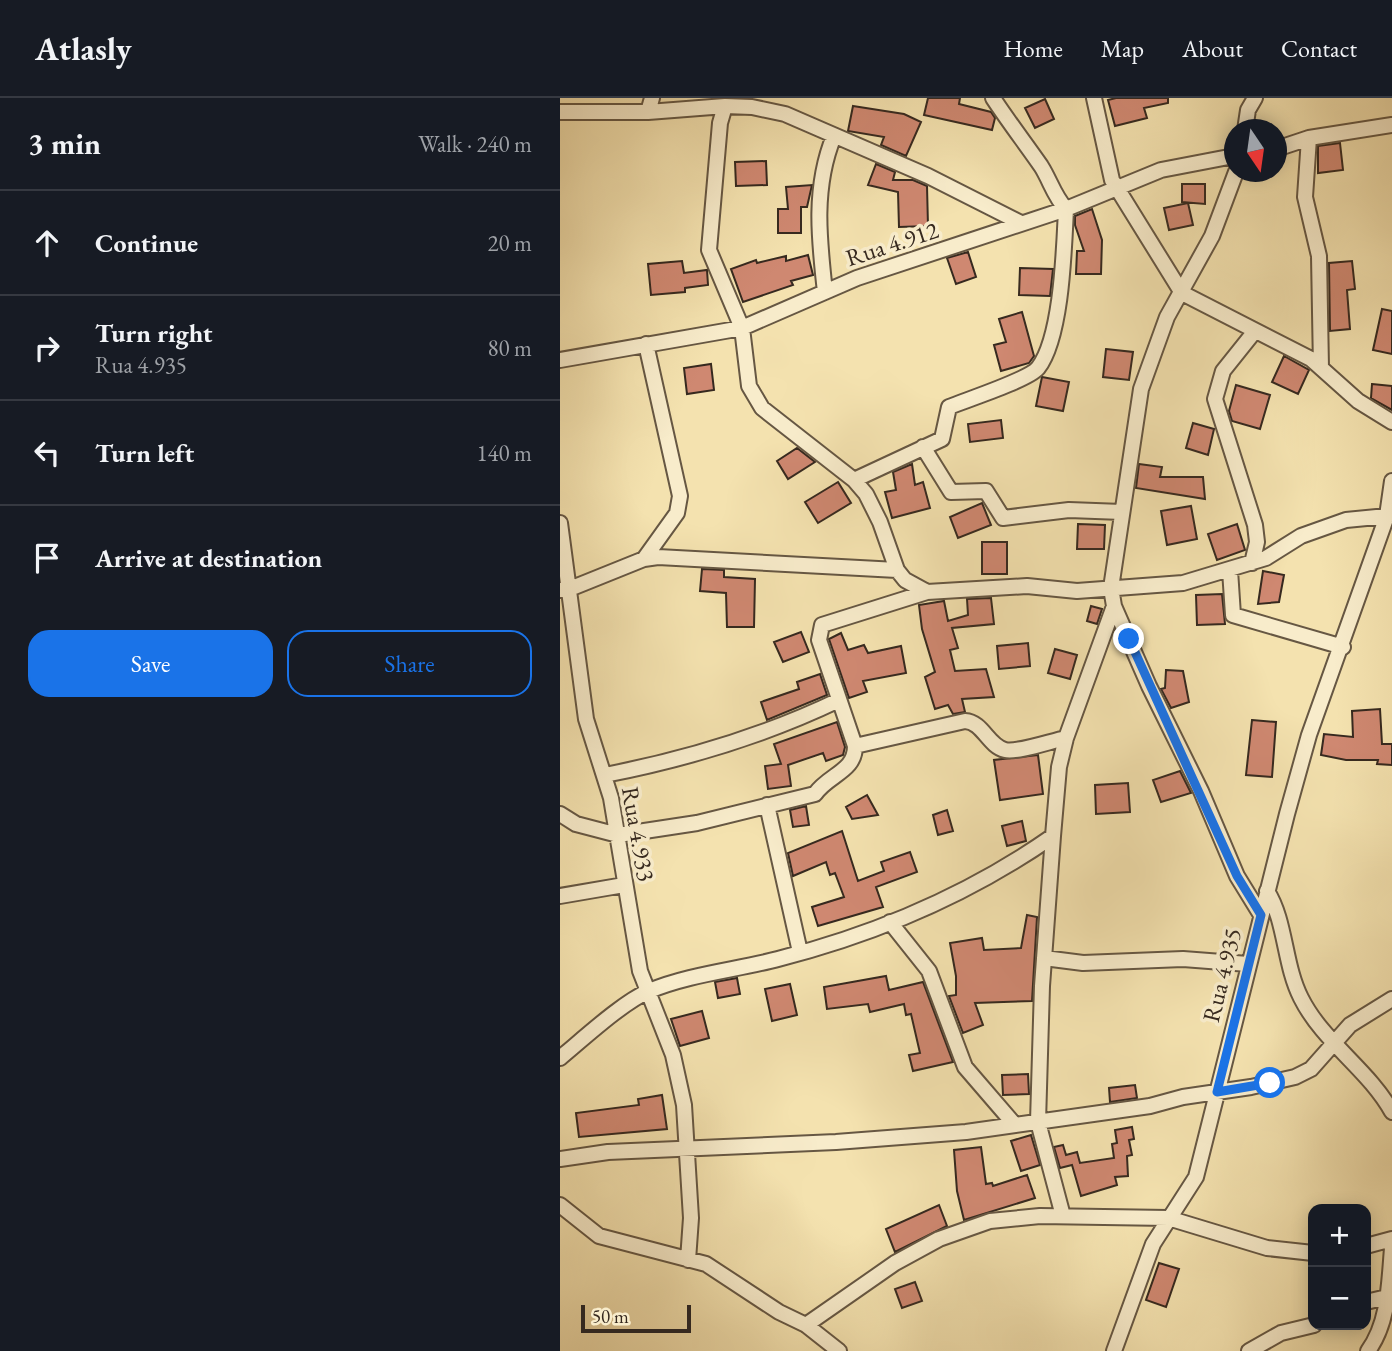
<!DOCTYPE html>
<html lang="en">
<head>
<meta charset="utf-8">
<style>
	body { margin:0; font-family:"EB Garamond",serif; background:#242831; color:#f1f3f6 }
	.controls { position:absolute; right:21px; bottom:21px; display:grid; overflow:hidden; border-radius:14px; box-shadow:0 4px 18px #0003 }
	.controls button { width:63px; height:63px; display:grid; place-items:center; padding:0; border:0; border-bottom:2px solid #363941; background:#171b24; color:#f1f3f6; font:35px sans-serif }
	.compass { position:absolute; left:664px; top:21px; width:63px; height:63px; border-radius:50%; background:#171b24; box-shadow:0 4px 18px #0003; rotate:167deg }
	.scale { position:absolute; left:21px; bottom:18px; width:110px; box-sizing:border-box; padding-left:7px; border:4px solid #36291f; border-top:0; font-size:19px; line-height:24px; white-space:nowrap; color:#36291f; -webkit-text-stroke:5px #f8eccb; paint-order:stroke }
	.stop { position:absolute; width:21px; height:21px; margin:-16px; border:5px solid #1a73e8; border-radius:50%; background:#fff }
	.stop.end { background:#1a73e8; border-color:#fff; box-shadow:0 2px 7px #0008 }
	.list { margin:0; padding:0; list-style:none }
	h2 { display:flex; justify-content:space-between; align-items:center; height:91px; margin:0; padding:0 28px; font-size:30px }
	h2 small { font-size:23px; font-weight:400; color:#9ea1a6 }
	.list li { display:grid; grid-template-columns:46px 1fr auto; gap:21px; align-items:center; box-sizing:border-box; height:105px; padding:0 28px; border-top:2px solid #363941 }
	.list b { display:block; font-size:26px; white-space:nowrap }
	.list p { margin:0; font-size:23px; white-space:nowrap; color:#9ea1a6 }
	.list em { font-size:23px; font-style:normal; color:#9ea1a6 }
	.actions { display:flex; gap:14px; padding:21px 28px }
	.actions a { flex:1; padding:16px 0; border:2px solid #1a73e8; border-radius:21px; text-align:center; font-size:24px; color:#1a73e8 }
	.actions .main { background:#1a73e8; color:#fff }
	.icon { flex:none; width:38px; height:38px; fill:none; stroke:currentColor; stroke-width:2; stroke-linecap:round; stroke-linejoin:round }
	.map { position:relative; flex:none; width:832px; height:1253px; overflow:hidden }
	header { display:flex; align-items:center; gap:42px; box-sizing:border-box; height:98px; padding:0 35px; background:#171b24; border-bottom:2px solid #363941 }
	header strong { font-size:33px }
	nav { display:flex; gap:38px; margin-inline-start:auto; font-size:24px }
	main { display:flex }
	aside { flex:1; background:#171b24 }
	.map>svg:first-child { display:block }
	.building { fill:#cf8871; stroke:#36291f; stroke-width:2 }
	.lines { fill:none; stroke-linecap:round; stroke-linejoin:round }
	.minor-casing { stroke:#665743; stroke-width:18 }
	.minor { stroke:#f8eccb; stroke-width:14 }
	.route { stroke:#1a73e8; stroke-width:9 }
	.labels { text-anchor:middle; stroke-width:7; stroke-linejoin:round; paint-order:stroke }
	.street-label { font-size:24px; fill:#36291f; stroke:#f8eccb }
</style>
</head>
<body>
<header>
<strong>Atlasly</strong>
<nav><a>Home</a><a>Map</a><a>About</a><a>Contact</a></nav>
</header>
<main>
<aside>
<h2>3 min<small>Walk · 240 m</small></h2>
<ul class="list">
<li><svg class="icon" aria-label="ahead" viewBox="0 0 24 24"><path d="M12 20V5M6 11l6-6 6 6"/></svg><div><b>Continue</b></div><em>20 m</em></li>
<li><svg class="icon" aria-label="right" viewBox="0 0 24 24"><path d="M7 20v-9h11M14 6l5 5-5 5"/></svg><div><b>Turn right</b><p>Rua 4.935</p></div><em>80 m</em></li>
<li><svg class="icon" aria-label="left" viewBox="0 0 24 24"><path d="M17 20v-9H6M10 6l-5 5 5 5"/></svg><div><b>Turn left</b></div><em>140 m</em></li>
<li><svg class="icon" aria-label="arrive" viewBox="0 0 24 24"><path d="M6 21V4h12l-3 4 3 4H6"/></svg><div><b>Arrive at destination</b></div></li>
</ul>
<div class="actions"><a class="main">Save</a><a>Share</a></div>
</aside>
<div class="map">
<svg width="832" height="1253" viewBox="0 0 832 1253">
	<rect width="100%" height="100%" fill="#f4e2af"/>
	<filter id="stains"><feTurbulence type="fractalNoise" baseFrequency=".00286" numOctaves="4"/><feColorMatrix values="0 0 0 0 .2 0 0 0 0 .09 0 0 0 0 .02 0 0 0 .5 -.17"/></filter>
	<radialGradient id="worn" r=".72"><stop offset=".6" stop-color="#630" stop-opacity="0"/><stop offset="1" stop-color="#630" stop-opacity=".3"/></radialGradient>
	<path class="building" d="M368,0H400L399,6L431,14L435,20L432,32L364,17Z
		M556,0H608V5L584,10L587,20L555,28L548,2Z
		M485,1L494,21L475,30L465,10Z
		M293,8L344,16L361,24L346,58L321,47L324,39L288,33Z
		M780,45L783,72L758,75V48Z
		M206,63L207,87L176,88L175,64Z
		M316,66L335,74L333,82H353L367,88L368,128L339,129L338,94L308,87Z
		M622,86H645V106L622,104Z
		M252,87L247,109H241V135H218V111H228L226,89Z
		M628,105L633,127L609,132L604,110Z
		M532,111L542,142L541,176H516L517,153H524L515,127V118Z
		M408,154L416,179L396,186L387,160Z
		M248,157L253,177L231,183L233,187L183,204L171,171L196,162L197,165L226,158V163Z
		M122,163L124,175L147,172L148,187L125,190V194L91,197L88,166Z
		M792,163L795,191L787,192L790,231L770,233L769,165Z
		M460,170L493,171L490,198L459,197Z
		M822,211L832,213V256L813,252Z
		M462,214L474,258L469,265L441,273L434,247L446,244L439,221Z
		M546,251L573,254L569,282L543,279Z
		M724,258L749,272L738,296L712,284Z
		M151,266L154,292L127,296L124,270Z
		M482,279L509,284L503,313L476,308Z
		M812,286L832,288V312L811,300Z
		M676,287L710,297L700,331L672,323L669,313Z
		M441,322L443,340L410,344L408,326Z
		M633,325L654,331L648,357L626,350Z
		M237,350L255,364L228,381L217,363Z
		M352,366L355,387L363,384L370,410L332,420L325,394L336,392L333,374Z
		M579,366L602,369L600,379H643L645,401L576,390Z
		M278,384L291,405L258,425L245,404Z
		M422,405L431,427L398,440L390,419Z
		M631,408L637,441L607,447L601,413Z
		M518,426L545,427L544,451H517Z
		M677,426L685,452L657,462L648,436Z
		M422,444H447V476H422Z
		M142,471L164,472V479L195,481L194,529H167L166,495L140,493Z
		M703,473L724,477L719,504L698,506Z
		M662,496L665,526L637,527L636,497Z
		M431,500L434,526L392,530L398,550L390,552L395,573L426,571L434,599L402,601L405,614L393,616L388,607L375,611L365,579L375,574L362,531L359,507L384,503L388,523L408,517L407,501Z
		M531,508L542,511L537,526L527,523Z
		M241,534L249,554L223,564L214,544Z
		M281,535L288,552L304,547L308,555L341,548L346,575L303,583L307,594L289,600L269,541Z
		M468,545L470,568L439,571L437,548Z
		M495,551L517,557L510,581L488,575Z
		M606,572L623,573L629,604L611,610L601,591L605,590Z
		M260,576L267,597L207,622L201,604L239,591L237,584Z
		M820,611L822,646H832V667L817,666L818,662H786L761,657L764,636L793,639L792,613Z
		M692,622L716,624L712,679L686,677Z
		M277,624L285,649L283,657L266,663L263,655L228,667L231,688L208,691L205,668L221,666L214,646Z
		M478,657L483,696L440,702L434,662Z
		M620,673L631,695L601,704L593,682Z
		M568,685L570,714L536,716L535,687Z
		M307,697L318,717L292,721L286,709Z
		M246,708L249,727L233,729L230,712Z
		M387,712L393,733L378,737L373,717Z
		M462,723L466,743L447,748L442,728Z
		M282,733L298,783L324,773L321,764L350,754L357,774L316,789L323,809L258,828L252,809L284,799L275,775L270,777L266,764L233,778L228,755Z
		M467,817L477,819L472,903L415,905L423,927L403,935L389,898L396,897V878L390,845L422,840L424,852L461,850Z
		M326,878L329,892L363,884L393,964L353,973L349,957L360,955L351,916L346,917L344,906L310,914L308,906L267,911L264,889Z
		M177,880L180,896L158,900L155,884Z
		M230,886L237,917L212,923L205,891Z
		M142,913L149,940L120,948L111,921Z
		M468,976L469,996L443,997L442,977Z
		M575,987L577,1000L550,1004L549,990Z
		M102,997L107,1031L19,1039L16,1015L79,1007L78,1001Z
		M572,1029L574,1041L569,1042L572,1057L567,1058L568,1078L555,1079L557,1087L521,1098L512,1067L500,1070L494,1049L503,1047L506,1057L517,1054L520,1065L554,1060L552,1046L557,1045L555,1032Z
		M471,1037L480,1067L461,1073L451,1043Z
		M421,1049L426,1086L432,1085L433,1088L467,1077L475,1100L404,1122L397,1093L394,1052Z
		M379,1107L387,1128L335,1154L326,1131Z
		M599,1165L619,1171L606,1209L586,1202Z
		M355,1184L362,1203L342,1210L335,1191Z"/>
	<g class="lines">
		<defs>
			<path id="minor" d="M534,0L552,82L622,195L751,261L798,303L832,324
				M165,8L160,25L149,152L182,230L189,288L202,310L294,382L306,396L320,424L337,472L345,482L367,494L467,488L517,493L623,485L706,460L741,438L786,422L827,418
				M0,14H88L165,8L192,9L225,16L368,78L461,125
				M88,14L92,0
				M685,32L688,12L695,0
				M749,40L745,99L759,158L761,270
				M716,51L749,40L832,27
				M676,74L652,138L607,219L581,291L551,490L554,508L589,588L641,693L677,778L701,817
				M265,194C259,141 253,89 274,38
				M0,262L182,230L297,180L506,111L601,72L674,58
				M363,349L391,394L426,393L443,420L509,412L562,414
				M294,382L382,341L389,309C406,302 468,282 478,270C502,239 504,150 506,111C494,98 490,82 481,68C465,45 448,23 433,0
				M0,425L26,621L51,700L80,873L113,957L124,1007L131,1120L128,1162
				M84,461L117,415L120,398L86,246
				M692,465L697,444L695,427L655,301L663,273L695,233
				M670,472L673,517L783,549
				M0,492H7L84,461L98,459L337,472
				M295,648L405,623C423,624 428,648 445,652C457,655 491,643 506,640
				M45,677C127,661 204,638 279,602
				M207,707L240,854
				M0,716L16,726L58,737L137,725L255,696C269,676 295,674 295,648L259,542L262,527L367,494
				M707,793C726,823 724,867 741,900C763,944 809,972 832,1014
				M0,798L64,787
				M330,824L369,873L405,969L455,1027
				M484,860L523,865L623,861L688,866
				M0,960C23,941 63,904 89,893C130,876 176,872 218,861C316,836 410,796 493,738
				M0,1061L48,1054L276,1044L406,1034L590,1008L623,999L691,989L735,979L751,971L790,927L832,901
				M0,1107L39,1138L146,1166L219,1214L246,1227L279,1253
				M503,1118L478,1024L482,888L493,738L499,669L506,640L554,508
				M806,1148L832,1141
				M806,1204L827,1199
				M246,1227L335,1165L379,1141L430,1123L480,1118L608,1120L707,1150L753,1155
				M554,1253L593,1146L636,1079L727,716L749,637L827,418L832,383
				M689,1253L721,1235L754,1227
				M808,1253C829,1224 829,1185 832,1150"/>
		</defs>
		<use href="#minor" class="minor-casing"/>
		<use href="#minor" class="minor"/>
	</g>
	<g class="lines">
		<path class="route" d="M569,541L677,778L701,817L657,994L710,985"/>
	</g>
	<g class="labels">
		<g class="street-label">
			<text transform="translate(332 146) rotate(-18)" y="8">Rua 4.912</text>
			<text transform="translate(78 736) rotate(80)" y="8">Rua 4.933</text>
			<text transform="translate(662 877) rotate(-76)" y="8">Rua 4.935</text>
		</g>
	</g>
	<rect width="100%" height="100%" filter="url(#stains)"/>
	<rect width="100%" height="100%" fill="url(#worn)"/>
</svg>
<div class="controls">
<button>+</button>
<button>−</button>
</div>
<svg class="compass" viewBox="-18 -18 36 36"><path d="M0-13l5 13h-10z" fill="#e53935"/><path d="M0 13l5-13h-10z" fill="#9ea1a6"/></svg>
<div class="scale">50 m</div>
<div class="stop" style="left:710px;top:985px"></div>
<div class="stop end" style="left:569px;top:541px"></div>
</div>
</main>
</body>
</html>
